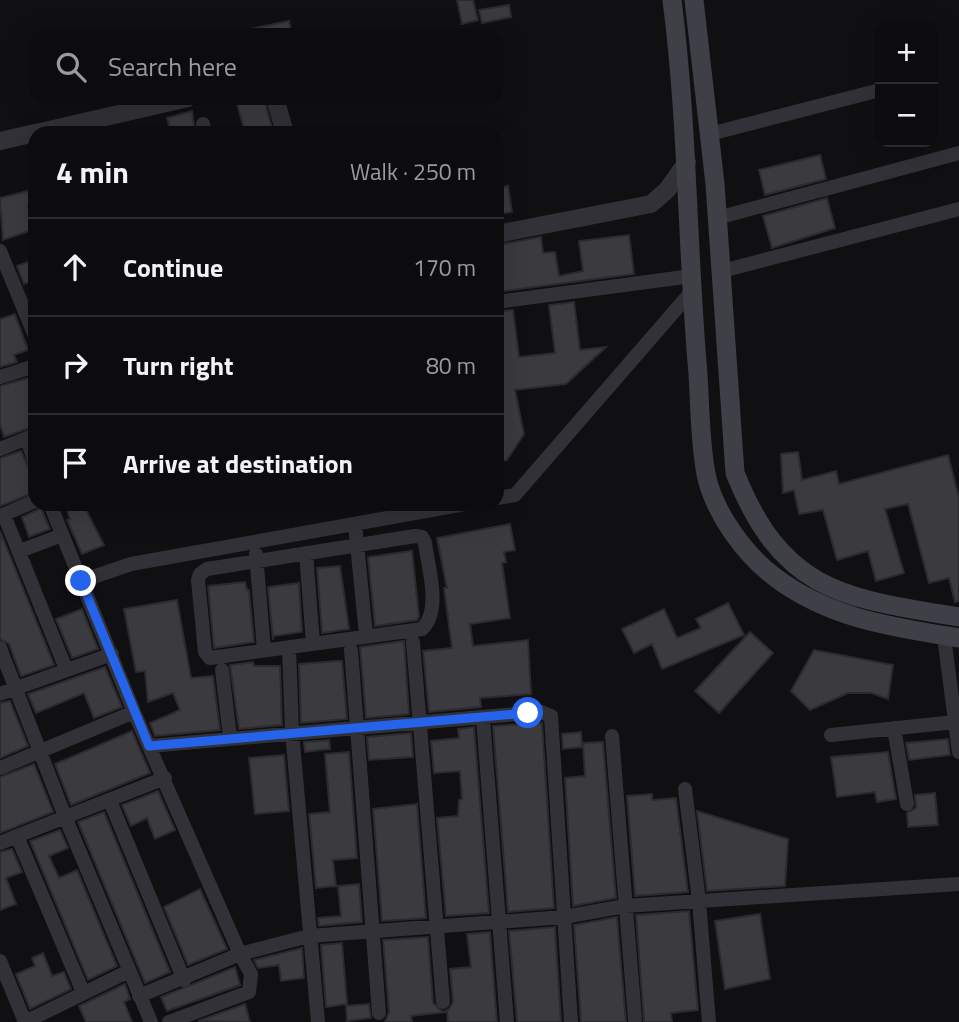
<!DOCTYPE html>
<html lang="en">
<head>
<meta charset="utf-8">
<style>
	body { margin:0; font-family:"Titillium Web",sans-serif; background:#151517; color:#f1f3f6 }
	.controls { position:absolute; right:21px; top:21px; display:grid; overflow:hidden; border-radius:14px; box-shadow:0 7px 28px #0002 }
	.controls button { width:63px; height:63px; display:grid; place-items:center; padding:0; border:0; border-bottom:2px solid #2c2c2e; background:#0c0c0e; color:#f1f3f6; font:35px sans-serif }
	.stop { position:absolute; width:21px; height:21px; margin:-16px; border:5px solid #2563eb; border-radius:50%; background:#fff }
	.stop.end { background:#2563eb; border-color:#fff; box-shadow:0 2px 7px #0008 }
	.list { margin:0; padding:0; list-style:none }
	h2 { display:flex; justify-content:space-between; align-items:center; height:91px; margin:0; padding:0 28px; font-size:30px }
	h2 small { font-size:23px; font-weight:400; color:#9a9b9e }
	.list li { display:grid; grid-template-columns:46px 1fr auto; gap:21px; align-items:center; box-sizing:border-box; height:98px; padding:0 28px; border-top:2px solid #2c2c2e }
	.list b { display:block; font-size:26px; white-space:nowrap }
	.list em { font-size:23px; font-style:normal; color:#9a9b9e }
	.icon { flex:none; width:38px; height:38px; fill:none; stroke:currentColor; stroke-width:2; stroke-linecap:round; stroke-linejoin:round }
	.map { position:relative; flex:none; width:959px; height:1022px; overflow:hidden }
	.search { position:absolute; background:#0c0c0e; box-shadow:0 7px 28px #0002; left:28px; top:28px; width:476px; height:77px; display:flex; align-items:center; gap:18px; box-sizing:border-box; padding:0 24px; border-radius:21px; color:#9a9b9e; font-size:26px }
	.panel { position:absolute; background:#0c0c0e; box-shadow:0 7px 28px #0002; left:28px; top:126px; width:476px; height:385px; border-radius:21px }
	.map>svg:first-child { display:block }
	.building { fill:#3a3a3f; stroke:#2b2a2e; stroke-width:2 }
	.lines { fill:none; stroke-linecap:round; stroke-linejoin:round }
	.minor { stroke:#313137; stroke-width:14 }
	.tertiary { stroke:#313137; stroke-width:18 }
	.secondary { stroke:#3f4047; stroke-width:19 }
	.route { stroke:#2563eb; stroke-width:9 }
</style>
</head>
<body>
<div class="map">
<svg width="959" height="1022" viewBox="0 0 959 1022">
	<rect width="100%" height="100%" fill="#101012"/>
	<path class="building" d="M457,0H473L478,20L462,24Z
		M509,5L511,17L482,23L479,10Z
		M289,21L292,35H250V29Z
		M243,98H264L272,128L245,133L236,100Z
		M192,111L195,133H171L167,118Z
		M820,155L826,179L765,195L759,170Z
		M508,186L512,212L497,214V188Z
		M35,189V204L28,206L35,229L3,240L0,198Z
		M827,198L835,228L772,248L763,216Z
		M629,235L634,274L497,292V245L541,237L543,253L555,252L559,276L583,271L579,241Z
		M35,259V280L24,284L17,266Z
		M574,302L580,350L606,347L566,384L515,390L524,434L507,460L497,461V311L513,310L519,357L555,353L549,305Z
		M15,314L28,350L14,355L17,362L0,367V319Z
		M35,376V426L4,437L0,424V386Z
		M21,451L35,481V492L0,506V458Z
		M798,452L802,480L836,471L839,484L948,455L959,498V601L955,602L949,578L929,583L908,504L885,509L904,573L876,581L868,551L837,560L823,510L799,514L794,490L783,493L781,454Z
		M65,504H83L104,545L82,554L67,520L70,519Z
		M41,508L50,529L29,537L22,517Z
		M510,524L515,550L504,552L506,562L502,563L510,618L470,624L473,646L528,640L531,694L480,698L481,707L429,712L423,651L452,648L444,588H447L437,538Z
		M0,531L54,665L21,676L9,644L0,639Z
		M412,551L419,617L417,620L375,626L368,557Z
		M340,566L349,629L322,633L317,568Z
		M245,582L247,590H249L254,642L214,648L208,586Z
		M299,583L302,632L273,636V640L268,587Z
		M177,600L191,678L213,676L220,730L155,736L150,723L180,710L173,693L148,702L145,671L136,672L124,609Z
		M728,603L744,635L662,669L652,644L634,653L622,629L664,609L677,638L701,628L696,619Z
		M82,609L98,649L72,658L56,619Z
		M750,632L773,653L719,713L695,691Z
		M404,641L409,714L366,718L360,647Z
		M814,650L893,665L888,699L871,693H848L810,710L791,691Z
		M337,661H342L347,719L301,723L299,664Z
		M253,662L254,666H280L282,725L239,729L230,665Z
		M105,667L122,707L94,718L84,693L36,713L28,694Z
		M10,701L28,746L0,758V703Z
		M542,723L554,908L508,912L493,726Z
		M474,727L489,913L446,916L437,818L458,816L459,800L462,799L460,771L434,773L431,741L459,738L458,729Z
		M132,731L150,773L71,805L55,764Z
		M581,732L582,747L563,749L562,734Z
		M411,733L413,757L369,760L367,737Z
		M948,739L950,755L909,760L906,743Z
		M329,740L330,749L305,752L304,742Z
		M603,742L616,898L573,906L565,778L585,776L583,743Z
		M349,752L357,858L333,860L336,886L316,888L309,814L330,812L325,754Z
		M888,752L896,799L877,802L875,792L837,797L831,757Z
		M284,755L289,811L255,814L249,758Z
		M34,764L53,812L0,833V777Z
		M158,791L175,830L155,839L147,818L131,826L122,805Z
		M935,793L938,825L908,827L907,813L916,808L915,795Z
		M652,794V800L676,798L688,892L635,896L627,796Z
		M417,804L426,918L382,921L373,809Z
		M697,811L788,839L785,886L707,891Z
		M104,812L170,972L145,983L78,822Z
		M60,830L68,848L49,856L59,878L77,870L117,966L88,980L30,841Z
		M12,849L22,872L6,878L16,904L0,910V852Z
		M359,884L362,922L319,926L318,918L341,916L338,886Z
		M200,889L227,949L188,965L164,907Z
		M689,911L698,1010L671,1013L672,1022H644L636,915Z
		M760,914L770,979L725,989L715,921Z
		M617,917L626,1022H581L574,925Z
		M555,927L561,1022H517L509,931Z
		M490,932L497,1022H448L447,1012L411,1016L412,1022H385L389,1012L383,940L428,937L433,1003L443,1012L449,1009L453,1002L450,969L471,967L467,934Z
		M342,943L347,1004L326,1007L321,945Z
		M302,948L304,978L281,981L279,965L258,968L254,960Z
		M43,953L52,976L64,972L71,989L30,1009L16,974L35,966L32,958Z
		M235,967L240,985L167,1011L161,997Z
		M125,984L130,999L124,1002L132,1022H86L79,1006Z
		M245,1004L250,1022L198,1021Z
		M369,1004L371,1018L347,1021L346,1006Z"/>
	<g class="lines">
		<path class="minor" d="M203,124L205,133
			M710,134L880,90
			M717,218L959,153
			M0,251L35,336
			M722,271L959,209
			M497,302L692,276
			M0,377L35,366
			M27,439L35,463
			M0,449L35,435
			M497,498L515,495L692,291
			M50,504L81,581
			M465,504L131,564L81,581L134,712L240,954L309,936L564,917L625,906L959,884
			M4,515L66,669
			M0,516L35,501
			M355,524L366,635
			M415,536L422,537L425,543C428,567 442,611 422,629L210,658L205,652L198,580L200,574L207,569Z
			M20,551L62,535
			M306,553L313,643
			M256,554L264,650
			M944,636L959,752
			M413,642L443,1002
			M289,647L292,732L318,1022
			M0,648L66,819L151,1022
			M351,650L379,1013
			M222,670L230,737
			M0,694L112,654
			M483,719L507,1022
			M894,728L907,804
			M831,735L955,722
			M612,736L635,1019
			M149,746L529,713L541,712L551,716L571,1022
			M0,768L134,712
			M685,789L699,901L709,1022
			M110,801L184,980
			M0,843L17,836
			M0,961L25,1022
			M83,992L17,836L165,778
			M139,996L240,954L251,974L249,992L169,1022
			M25,1022L129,971"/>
		<path class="tertiary" d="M275,98L285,133
			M36,133L188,98
			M0,141L35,133
			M497,234L651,204L667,190L687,162"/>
		<path class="secondary" d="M672,0C688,124 687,250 698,374C700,407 700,442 706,474C714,513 745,555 776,578C831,619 893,627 959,638
			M694,0L715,184L735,473C783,593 844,598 959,617"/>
	</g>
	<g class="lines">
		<path class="route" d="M81,581L149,746L528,713"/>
	</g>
</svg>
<div class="controls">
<button>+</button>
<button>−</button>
</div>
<div class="stop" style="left:528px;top:713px"></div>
<div class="stop end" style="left:81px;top:581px"></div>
<div class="search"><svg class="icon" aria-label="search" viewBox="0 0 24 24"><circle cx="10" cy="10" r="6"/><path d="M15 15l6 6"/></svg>Search here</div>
<section class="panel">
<h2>4 min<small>Walk · 250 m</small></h2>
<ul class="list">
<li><svg class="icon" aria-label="ahead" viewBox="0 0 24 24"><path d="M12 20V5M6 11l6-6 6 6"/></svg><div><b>Continue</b></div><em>170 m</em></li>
<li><svg class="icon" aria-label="right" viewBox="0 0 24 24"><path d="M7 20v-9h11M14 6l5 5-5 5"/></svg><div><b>Turn right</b></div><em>80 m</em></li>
<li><svg class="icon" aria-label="arrive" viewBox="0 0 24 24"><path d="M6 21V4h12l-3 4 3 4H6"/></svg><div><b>Arrive at destination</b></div></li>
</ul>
</section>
</div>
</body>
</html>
